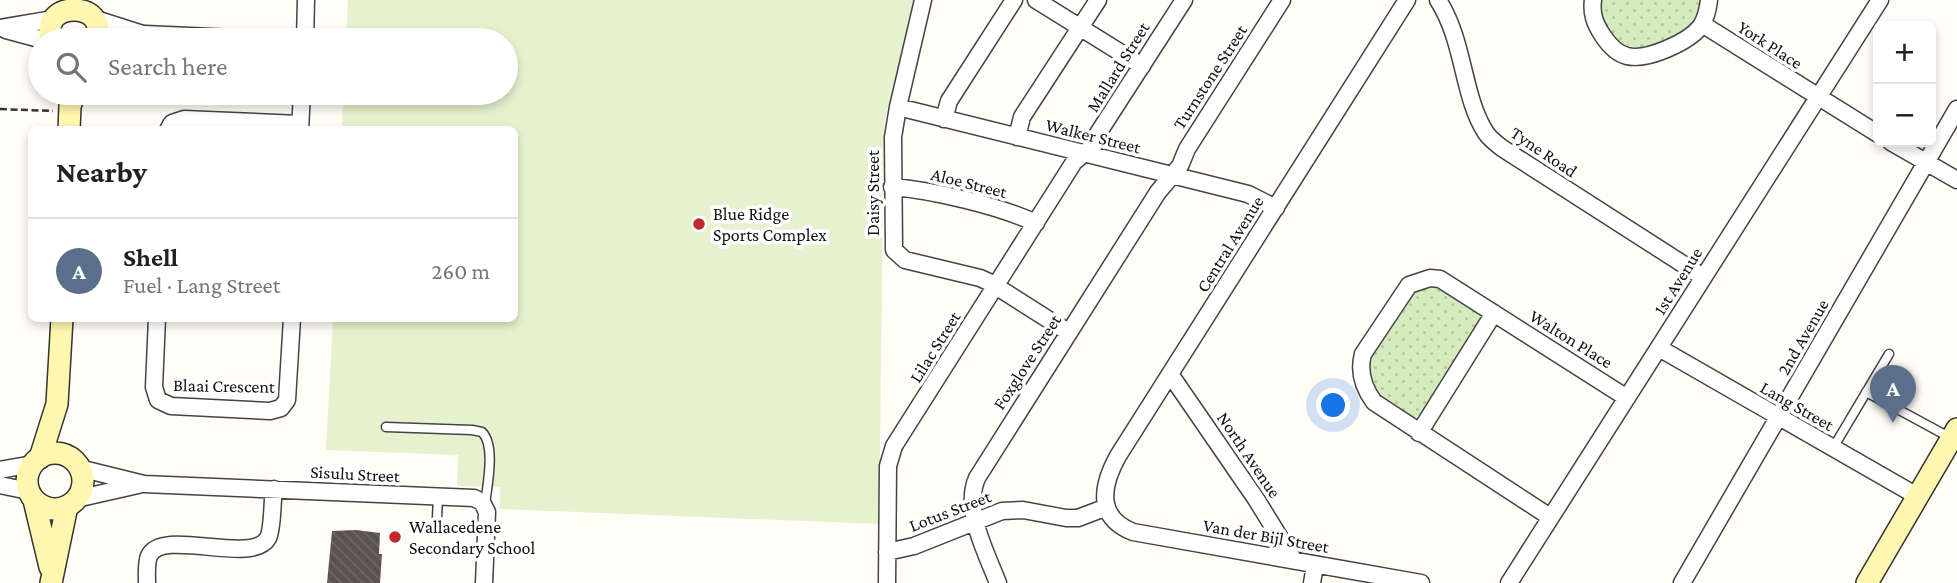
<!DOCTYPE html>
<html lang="en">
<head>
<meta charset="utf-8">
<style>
	body { margin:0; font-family:"Crimson Pro",serif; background:#f2f2f2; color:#202124 }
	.controls { position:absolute; right:21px; top:21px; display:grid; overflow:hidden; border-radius:10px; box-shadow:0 4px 10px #0003 }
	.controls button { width:63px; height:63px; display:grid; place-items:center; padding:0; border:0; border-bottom:2px solid #e0e0e0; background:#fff; color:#202124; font:35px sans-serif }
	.you { position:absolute; left:1334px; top:406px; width:24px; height:24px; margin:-18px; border:5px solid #fff; border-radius:50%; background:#1a73e8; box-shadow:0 0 0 10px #1a73e833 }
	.badge { display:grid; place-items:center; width:46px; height:46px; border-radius:50%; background:#c4262e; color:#fff; font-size:23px; font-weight:700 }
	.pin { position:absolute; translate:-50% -58px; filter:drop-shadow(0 2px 4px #0008) }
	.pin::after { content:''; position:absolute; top:37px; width:24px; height:21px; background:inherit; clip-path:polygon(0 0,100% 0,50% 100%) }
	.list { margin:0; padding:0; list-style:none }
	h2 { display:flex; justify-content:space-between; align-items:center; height:91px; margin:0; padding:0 28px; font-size:30px }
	h2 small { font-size:23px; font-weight:400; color:#757577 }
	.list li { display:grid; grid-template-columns:46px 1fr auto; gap:21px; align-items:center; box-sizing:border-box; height:105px; padding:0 28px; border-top:2px solid #e0e0e0 }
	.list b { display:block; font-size:26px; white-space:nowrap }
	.list p { margin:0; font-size:23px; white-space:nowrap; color:#757577 }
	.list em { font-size:23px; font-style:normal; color:#757577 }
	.icon { flex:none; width:38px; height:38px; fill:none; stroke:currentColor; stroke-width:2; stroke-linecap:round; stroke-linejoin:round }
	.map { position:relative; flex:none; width:1957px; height:583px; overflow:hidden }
	.search { position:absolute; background:#fff; box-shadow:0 4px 10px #0003; left:28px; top:28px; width:490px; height:77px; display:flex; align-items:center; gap:18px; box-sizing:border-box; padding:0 24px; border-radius:38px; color:#757577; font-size:26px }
	.panel { position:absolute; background:#fff; box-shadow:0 4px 10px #0003; left:28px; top:126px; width:490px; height:196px; border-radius:10px }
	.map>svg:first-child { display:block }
	.grass { fill:url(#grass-dots) }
	.pitch { fill:#e6f2cf }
	.building { fill:url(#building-back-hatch) }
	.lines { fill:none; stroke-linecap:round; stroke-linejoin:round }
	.lane-casing { stroke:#444; stroke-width:11 }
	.street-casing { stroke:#444; stroke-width:19 }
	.secondary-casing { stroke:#333; stroke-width:24 }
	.path { stroke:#333; stroke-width:2.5; stroke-dasharray:7 3.5; stroke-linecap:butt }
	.lane { stroke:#fff; stroke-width:8 }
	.street { stroke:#fff; stroke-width:16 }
	.secondary { stroke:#fff6b0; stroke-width:21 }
	.poi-dot { fill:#c4262e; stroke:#fff; stroke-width:2.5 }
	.labels { text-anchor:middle; stroke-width:7; stroke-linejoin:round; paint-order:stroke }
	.street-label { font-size:18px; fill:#111; stroke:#fff }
	.poi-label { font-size:18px; fill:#111; stroke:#fff; text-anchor:start }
</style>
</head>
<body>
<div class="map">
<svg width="1957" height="583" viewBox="0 0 1957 583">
	<defs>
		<pattern id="grass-dots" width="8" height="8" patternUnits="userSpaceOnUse" patternTransform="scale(1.75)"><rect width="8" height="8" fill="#d5ebbd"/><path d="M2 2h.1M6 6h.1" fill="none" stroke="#b6c8a1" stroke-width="1.8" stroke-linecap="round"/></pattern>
		<pattern id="building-back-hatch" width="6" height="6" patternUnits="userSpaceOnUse" patternTransform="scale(1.75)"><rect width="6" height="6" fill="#5a524d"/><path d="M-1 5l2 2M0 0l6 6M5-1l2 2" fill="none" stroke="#6d6662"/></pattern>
	</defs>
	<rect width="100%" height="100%" fill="#fffdf5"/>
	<path class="grass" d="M1601,0H1702L1703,14C1681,36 1638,64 1613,35C1604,24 1600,15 1601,0Z
		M1428,285C1443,287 1475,303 1481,317L1422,415L1411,418L1375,394L1367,378L1370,355L1410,294L1420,287Z"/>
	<path class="pitch" d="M348,0H915L884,123L879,524L500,509V487L457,486L458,455L326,450L333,319L514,318V130L342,129L343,93H506V40H346Z"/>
	<path class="building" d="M356,530L380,533L379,554H382L380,583H327L332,531Z"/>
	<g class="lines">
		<defs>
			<path id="lane" d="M1866,392L1949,437
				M386,427L472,430L482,432C496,446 487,486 485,505
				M1833,448L1889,354
				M437,518L438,497"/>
			<path id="street" d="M923,0L898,107L893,137L894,250L905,260L980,278L991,283L1068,332
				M1036,0L1142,66
				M1407,0L1118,456C1102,485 1095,517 1133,532L1421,583
				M1438,0C1465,42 1462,96 1486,133C1490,139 1497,144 1502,148L1703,277
				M1593,0C1591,14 1595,24 1603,36C1609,45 1616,53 1627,56C1647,61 1689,42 1701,26C1706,18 1708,9 1709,0
				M96,19L143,34
				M1702,24L1878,134
				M0,28L53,19
				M6,30L43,40
				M118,40L145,34L280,40
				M305,40L306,0
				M898,107L1248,194L1276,208
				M944,119L949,101L1014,0
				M168,130L172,123L184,119L300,124
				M300,130L302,93
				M1017,137L1022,117L1098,0
				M1891,142L1957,180
				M892,187C932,190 999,206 1036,223
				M157,318L154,387L158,400L171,406L270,411L281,408L287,400L292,318
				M1659,348L1917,496
				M1170,374L1256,499L1293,559
				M1419,433L1494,313
				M79,468L144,484L474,498L482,502L487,512L484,583
				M0,470L33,464
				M0,485L29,491
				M76,499L138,485
				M1550,517L1374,402C1363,387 1358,372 1363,354L1409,285L1430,278L1440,279L1627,398
				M887,552L914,546L1002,511L1023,510L1066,518H1078L1107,507
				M147,583C147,575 146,563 149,556C162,527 252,566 268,538C273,528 272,501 274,489
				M887,583L888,466L894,446L1074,162L1094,145L1095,138L1184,0
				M998,583C986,552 963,510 977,478L1158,192L1180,166L1187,149L1282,0
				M1312,583L1315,565
				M1509,583L1880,0
				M1682,583L1957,109"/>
			<path id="secondary" d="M52,40C37,0 111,0 96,40
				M69,130L70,106L75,93
				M27 481a28 28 0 1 1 56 0a28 28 0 1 1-56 0Z
				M40,458L57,404L62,318
				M34,500L50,567
				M51,583L67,506
				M1867,583L1957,429"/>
		</defs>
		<use href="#lane" class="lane-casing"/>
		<use href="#street" class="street-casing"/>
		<use href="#secondary" class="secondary-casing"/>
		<path class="path" d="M0,109L53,111"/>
		<use href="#lane" class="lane"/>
		<use href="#street" class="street"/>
		<use href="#secondary" class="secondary"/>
	</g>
	<g class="poi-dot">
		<circle cx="699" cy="224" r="7"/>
		<circle cx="395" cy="537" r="7"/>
	</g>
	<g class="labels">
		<g class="street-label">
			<text transform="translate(1770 45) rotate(33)" y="6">York Place</text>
			<text transform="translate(1118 67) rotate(-58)" y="6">Mallard Street</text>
			<text transform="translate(1210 77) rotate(-57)" y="6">Turnstone Street</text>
			<text transform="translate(1093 136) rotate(14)" y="6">Walker Street</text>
			<text transform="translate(1544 152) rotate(34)" y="6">Tyne Road</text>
			<text transform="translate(969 183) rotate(14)" y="6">Aloe Street</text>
			<text transform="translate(873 193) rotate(-90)" y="6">Daisy Street</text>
			<text transform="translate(1230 244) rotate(-58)" y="6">Central Avenue</text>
			<text transform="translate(1678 281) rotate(-58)" y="6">1st Avenue</text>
			<text transform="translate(1803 337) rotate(-60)" y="6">2nd Avenue</text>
			<text transform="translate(1571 339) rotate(32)" y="6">Walton Place</text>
			<text transform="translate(935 347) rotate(-58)" y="6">Lilac Street</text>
			<text transform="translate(1027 362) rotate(-57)" y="6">Foxglove Street</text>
			<text transform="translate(224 386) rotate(1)" y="6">Blaai Crescent</text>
			<text transform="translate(1797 406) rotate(30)" y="6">Lang Street</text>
			<text transform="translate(1249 455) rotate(56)" y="6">North Avenue</text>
			<text transform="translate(355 474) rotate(3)" y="6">Sisulu Street</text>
			<text transform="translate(950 511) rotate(-21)" y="6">Lotus Street</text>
			<text transform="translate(1266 536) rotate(10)" y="6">Van der Bijl Street</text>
		</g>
		<g class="poi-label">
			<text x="713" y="220">Blue Ridge<tspan x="713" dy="21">Sports Complex</tspan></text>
			<text x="409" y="533">Wallacedene<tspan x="409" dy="21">Secondary School</tspan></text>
		</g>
	</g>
</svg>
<div class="controls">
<button>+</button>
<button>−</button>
</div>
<div class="you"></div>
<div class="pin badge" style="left:1893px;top:423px;background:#5c6f8a">A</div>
<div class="search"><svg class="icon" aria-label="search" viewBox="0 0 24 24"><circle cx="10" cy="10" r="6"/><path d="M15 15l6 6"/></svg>Search here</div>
<section class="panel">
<h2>Nearby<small></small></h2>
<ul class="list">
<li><span class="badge" style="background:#5c6f8a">A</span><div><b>Shell</b><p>Fuel · Lang Street</p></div><em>260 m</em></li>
</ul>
</section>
</div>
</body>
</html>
